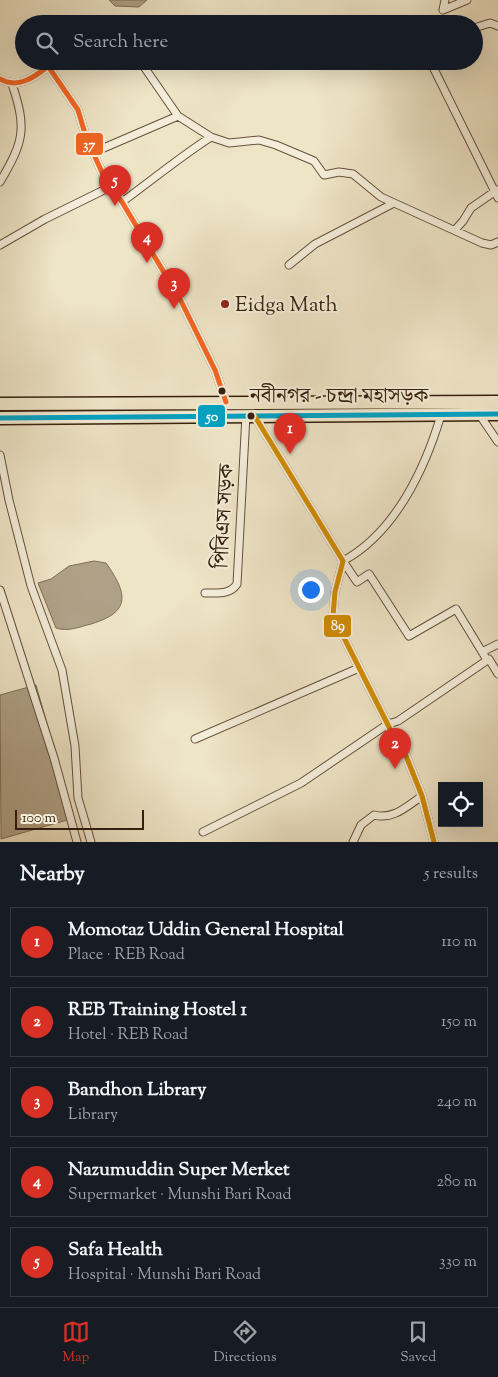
<!DOCTYPE html>
<html lang="en">
<head>
<meta charset="utf-8">
<style>
	body { margin:0; font-family:"Sorts Mill Goudy","Noto Serif Bengali",serif; background:#242831; color:#f1f3f6 }
	.controls { position:absolute; right:15px; bottom:15px; display:grid; overflow:hidden; border-radius:0px; box-shadow:0 5px 20px #0002 }
	.controls button { width:45px; height:45px; display:grid; place-items:center; padding:0; border:0; border-bottom:1px solid #363941; background:#171b24; color:#f1f3f6; font:25px sans-serif }
	.scale { position:absolute; left:15px; bottom:12px; width:129px; box-sizing:border-box; padding-left:5px; border:2px solid #36200d; border-top:0; font-size:14px; line-height:18px; white-space:nowrap; color:#36200d; -webkit-text-stroke:4px #f4edda; paint-order:stroke }
	.you { position:absolute; left:310px; top:589px; width:18px; height:18px; margin:-12px; border:4px solid #fff; border-radius:50%; background:#1a73e8; box-shadow:0 0 0 8px #1a73e833 }
	.badge { display:grid; place-items:center; width:32px; height:32px; border-radius:50%; background:#d93025; color:#fff; font-size:16px; font-weight:700 }
	.pin { position:absolute; translate:-50% -41px; filter:drop-shadow(0 1px 2px #0008) }
	.pin::after { content:''; position:absolute; top:26px; width:18px; height:15px; background:inherit; clip-path:polygon(0 0,100% 0,50% 100%) }
	.list { margin:0; padding:0; list-style:none }
	h2 { display:flex; justify-content:space-between; align-items:center; height:65px; margin:0; padding:0 20px; font-size:21px }
	h2 small { font-size:16px; font-weight:400; color:#9ea1a6 }
	.list li { display:grid; grid-template-columns:32px 1fr auto; gap:15px; align-items:center; box-sizing:border-box; height:70px; margin:0 10px 10px; padding:0 10px; border:1px solid #363941; border-radius:0px }
	.list b { display:block; font-size:19px; white-space:nowrap }
	.list p { margin:0; font-size:16px; white-space:nowrap; color:#9ea1a6 }
	.list em { font-size:16px; font-style:normal; color:#9ea1a6 }
	.icon { flex:none; width:28px; height:28px; fill:none; stroke:currentColor; stroke-width:2; stroke-linecap:round; stroke-linejoin:round }
	.map { position:relative; flex:none; width:498px; height:842px; overflow:hidden }
	.search { position:absolute; background:#171b24; box-shadow:0 5px 20px #0002; left:15px; right:15px; top:15px; height:55px; display:flex; align-items:center; gap:12px; box-sizing:border-box; padding:0 18px; border-radius:28px; color:#9ea1a6; font-size:19px }
	.sheet { height:465px; background:#171b24 }
	nav { display:flex; justify-content:space-around; align-items:center; box-sizing:border-box; height:70px; border-top:1px solid #363941; background:#171b24; font-size:14px; color:#9ea1a6 }
	nav a { display:grid; justify-items:center; gap:2px }
	nav .on { color:#d93025 }
	.map>svg:first-child { display:block }
	.water { fill:#afa187; stroke:#7f6d56 }
	.lines { fill:none; stroke-linecap:round; stroke-linejoin:round }
	.street-casing { stroke:#64513b; stroke-width:9 }
	.highway-casing { stroke:#36200d; stroke-width:15 }
	.street { stroke:#f4edda; stroke-width:7 }
	.highway { stroke:#eee4c6; stroke-width:12 }
	.bus-1-casing { stroke:#f4edda; stroke-width:9 }
	.bus-2-casing { stroke:#f4edda; stroke-width:9 }
	.bus-3-casing { stroke:#f4edda; stroke-width:9 }
	.bus-1 { stroke:#f26522; stroke-width:5 }
	.bus-2 { stroke:#03a2c4; stroke-width:5 }
	.bus-3 { stroke:#d08b03; stroke-width:5 }
	.poi-dot { fill:#8f2418; stroke:#f4edda; stroke-width:2 }
	.bus-dot { fill:#36200d; stroke:#f4edda; stroke-width:2 }
	.labels { text-anchor:middle; stroke-width:4; stroke-linejoin:round; paint-order:stroke }
	.poi-label { font-size:21px; fill:#36200d; stroke:#f4edda; text-anchor:start }
	.street-label { font-size:21px; fill:#36200d; stroke:#f4edda }
	.line-badge { stroke:#f4edda; stroke-width:2 }
	.badge-label { font-size:14px; text-anchor:middle; font-weight:bold; fill:#fff }
</style>
</head>
<body>
<div class="map">
<svg width="498" height="842" viewBox="0 0 498 842">
	<rect width="100%" height="100%" fill="#eee4c6"/>
	<filter id="stains"><feTurbulence type="fractalNoise" baseFrequency=".004" numOctaves="4"/><feColorMatrix values="0 0 0 0 .2 0 0 0 0 .09 0 0 0 0 .02 0 0 0 .5 -.17"/></filter>
	<radialGradient id="worn" r=".72"><stop offset=".6" stop-color="#630" stop-opacity="0"/><stop offset="1" stop-color="#630" stop-opacity=".3"/></radialGradient>
	<path class="water" d="M109,0H147L139,7L115,6Z
		M94,561L106,563C128,594 131,612 91,624C79,627 68,632 56,628L38,583L51,579L69,566Z
		M36,685L74,818L1,839L0,695Z"/>
	<g class="lines">
		<defs>
			<path id="street" d="M445,0L443,10L467,0
				M474,28L490,23L498,26
				M140,61L178,116L211,137
				M432,61L431,63L498,198
				M0,79C17,89 34,78 48,66L78,110L86,137L105,179L122,202L181,301L215,370L226,402
				M92,153L178,116
				M0,182C24,141 27,129 12,84
				M122,202C152,180 180,157 211,137L229,143L259,140L276,145L314,161L324,175L339,172L353,174L381,197L482,243L491,245L498,242
				M455,230L463,221L471,208L497,190
				M0,245L45,219L110,187
				M289,265L315,244L394,203
				M479,414L498,442
				M254,415L343,561L335,592L333,616L390,729L406,756L422,796L434,842
				M441,415C425,469 395,533 343,561L357,582L369,574L409,636L456,609L487,660
				M0,455L9,500L31,586L62,670L75,746L78,798L91,842
				M0,590L54,758L77,842
				M205,593C217,593 230,595 237,584L246,415
				M482,652L498,644
				M195,739L359,668
				M203,832L301,783L388,724L398,721L489,659L498,674
				M353,842L361,825L374,815C393,820 406,807 422,796"/>
			<path id="highway" d="M0,404L498,402
				M0,418L498,414"/>
		</defs>
		<use href="#street" class="street-casing"/>
		<use href="#highway" class="highway-casing"/>
		<use href="#street" class="street"/>
		<use href="#highway" class="highway"/>
		<defs>
			<path id="bus-1" d="M0,79C17,89 34,78 48,66L78,110L86,137L105,179L122,202L181,301L215,370L226,402"/>
			<path id="bus-2" d="M0,418L498,414"/>
			<path id="bus-3" d="M254,415L343,561L335,592L333,616L390,729L406,756L422,796L434,842"/>
		</defs>
		<use href="#bus-1" class="bus-1-casing"/>
		<use href="#bus-2" class="bus-2-casing"/>
		<use href="#bus-3" class="bus-3-casing"/>
		<use href="#bus-1" class="bus-1"/>
		<use href="#bus-2" class="bus-2"/>
		<use href="#bus-3" class="bus-3"/>
	</g>
	<circle class="poi-dot" cx="225" cy="304" r="5"/>
	<g class="bus-dot">
		<circle cx="222" cy="391" r="4.5"/>
		<circle cx="251" cy="416" r="4.5"/>
	</g>
	<g class="labels">
		<g class="poi-label">
			<text x="235" y="311">Eidga Math</text>
		</g>
		<g class="street-label">
			<text x="339" y="402">নবীনগর - চন্দ্রা মহাসড়ক</text>
			<text transform="translate(223 516) rotate(-87)" y="7">পিবিএস সড়ক</text>
		</g>
	</g>
	<g class="line-badge">
		<rect x="75" y="132" width="29" height="24" rx="5" fill="#f26522"/>
		<rect x="197" y="404" width="29" height="24" rx="5" fill="#03a2c4"/>
		<rect x="323" y="614" width="29" height="24" rx="5" fill="#d08b03"/>
	</g>
	<g class="badge-label">
		<text x="89" y="149">37</text>
		<text x="212" y="421">50</text>
		<text x="338" y="630">89</text>
	</g>
	<rect width="100%" height="100%" filter="url(#stains)"/>
	<rect width="100%" height="100%" fill="url(#worn)"/>
</svg>
<div class="controls">
<button><svg class="icon" aria-label="locate" viewBox="0 0 24 24"><circle cx="12" cy="12" r="6"/><path d="M12 2v4M12 18v4M2 12h4M18 12h4"/></svg></button>
</div>
<div class="scale">100 m</div>
<div class="you"></div>
<div class="pin badge" style="left:290px;top:454px">1</div>
<div class="pin badge" style="left:395px;top:769px">2</div>
<div class="pin badge" style="left:174px;top:309px">3</div>
<div class="pin badge" style="left:147px;top:263px">4</div>
<div class="pin badge" style="left:115px;top:206px">5</div>
<div class="search"><svg class="icon" aria-label="search" viewBox="0 0 24 24"><circle cx="10" cy="10" r="6"/><path d="M15 15l6 6"/></svg>Search here</div>
</div>
<section class="sheet">
<h2>Nearby<small>5 results</small></h2>
<ul class="list">
<li><span class="badge">1</span><div><b>Momotaz Uddin General Hospital</b><p>Place · REB Road</p></div><em>110 m</em></li>
<li><span class="badge">2</span><div><b>REB Training Hostel 1</b><p>Hotel · REB Road</p></div><em>150 m</em></li>
<li><span class="badge">3</span><div><b>Bandhon Library</b><p>Library</p></div><em>240 m</em></li>
<li><span class="badge">4</span><div><b>Nazumuddin Super Merket</b><p>Supermarket · Munshi Bari Road</p></div><em>280 m</em></li>
<li><span class="badge">5</span><div><b>Safa Health</b><p>Hospital · Munshi Bari Road</p></div><em>330 m</em></li>
</ul>
</section>
<nav>
<a class="on"><svg class="icon" aria-label="map" viewBox="0 0 24 24"><path d="M3 6l6-2 6 2 6-2v14l-6 2-6-2-6 2zM9 4v14M15 6v14"/></svg>Map</a>
<a><svg class="icon" aria-label="directions" viewBox="0 0 24 24"><path d="M12 3l9 9-9 9-9-9zM9 14v-3h6M13 9l2 2-2 2"/></svg>Directions</a>
<a><svg class="icon" aria-label="saved" viewBox="0 0 24 24"><path d="M7 4h10v16l-5-4-5 4z"/></svg>Saved</a>
</nav>
</body>
</html>
